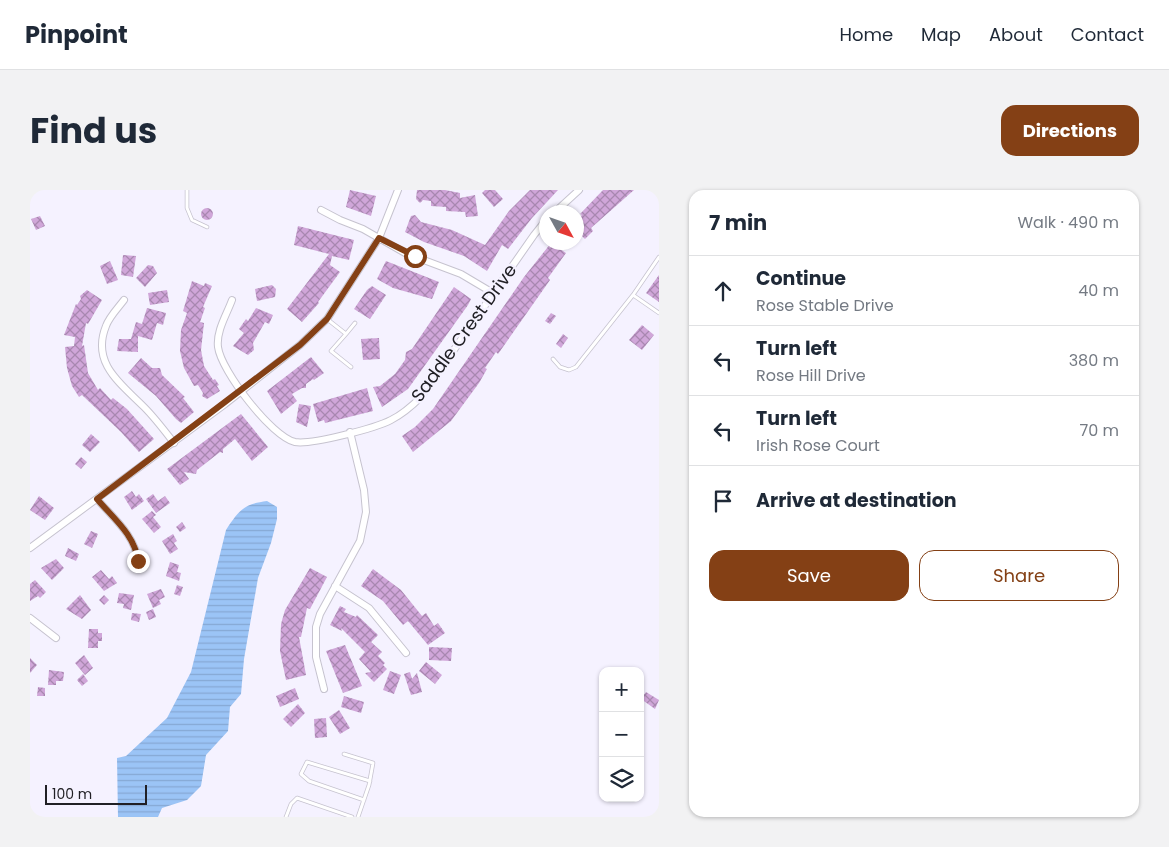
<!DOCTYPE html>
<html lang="en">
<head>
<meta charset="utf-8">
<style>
	body { margin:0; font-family:Poppins,sans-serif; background:#f2f2f3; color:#1f2937 }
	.controls { position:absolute; right:15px; bottom:15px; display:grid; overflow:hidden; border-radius:10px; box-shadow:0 1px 4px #0004 }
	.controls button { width:45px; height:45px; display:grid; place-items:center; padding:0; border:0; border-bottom:1px solid #e0e1e3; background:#fff; color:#1f2937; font:25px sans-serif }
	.compass { position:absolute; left:509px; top:15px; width:45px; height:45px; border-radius:50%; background:#fff; box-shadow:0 1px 4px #0004; rotate:130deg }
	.scale { position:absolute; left:15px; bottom:12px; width:102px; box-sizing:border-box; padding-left:5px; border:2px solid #212025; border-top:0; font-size:14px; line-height:18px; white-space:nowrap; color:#212025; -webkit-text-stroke:4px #f5f2ff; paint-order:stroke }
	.stop { position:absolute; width:15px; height:15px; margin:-11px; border:4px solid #844015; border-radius:50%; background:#fff }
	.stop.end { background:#844015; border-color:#fff; box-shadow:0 1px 5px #0008 }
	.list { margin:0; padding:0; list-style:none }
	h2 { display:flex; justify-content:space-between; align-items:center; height:65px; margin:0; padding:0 20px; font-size:21px }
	h2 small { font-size:16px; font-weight:400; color:#747a83 }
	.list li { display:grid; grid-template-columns:32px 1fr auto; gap:15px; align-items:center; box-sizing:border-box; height:70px; padding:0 20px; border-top:1px solid #e0e1e3 }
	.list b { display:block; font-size:19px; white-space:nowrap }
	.list p { margin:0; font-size:16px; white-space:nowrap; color:#747a83 }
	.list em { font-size:16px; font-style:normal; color:#747a83 }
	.actions { display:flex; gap:10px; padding:15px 20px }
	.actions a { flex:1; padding:11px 0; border:1px solid #844015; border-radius:15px; text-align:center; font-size:18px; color:#844015 }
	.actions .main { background:#844015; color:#fff }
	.icon { flex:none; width:28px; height:28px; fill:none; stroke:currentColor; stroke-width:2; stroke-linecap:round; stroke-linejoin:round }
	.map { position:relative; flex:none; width:629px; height:627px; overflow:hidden; border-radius:15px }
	header { display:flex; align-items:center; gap:30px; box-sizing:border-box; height:70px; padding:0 25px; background:#fff; border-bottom:1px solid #e0e1e3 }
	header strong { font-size:24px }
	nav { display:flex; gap:28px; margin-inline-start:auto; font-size:18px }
	.intro { display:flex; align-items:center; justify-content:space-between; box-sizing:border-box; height:120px; padding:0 30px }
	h1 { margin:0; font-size:35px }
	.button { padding:12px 22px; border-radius:15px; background:#844015; color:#fff; font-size:18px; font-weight:700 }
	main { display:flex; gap:30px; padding:0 30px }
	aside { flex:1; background:#fff; border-radius:15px; box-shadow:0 1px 4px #0004 }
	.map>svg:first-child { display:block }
	.water { fill:url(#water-rules) }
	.building { fill:url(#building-cross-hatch) }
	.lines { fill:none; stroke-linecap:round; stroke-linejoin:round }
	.lane-casing { stroke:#c6c3cf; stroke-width:4.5 }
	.street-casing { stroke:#c6c3cf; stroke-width:8 }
	.lane { stroke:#fff; stroke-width:3 }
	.street { stroke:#fff; stroke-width:6 }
	.route { stroke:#844015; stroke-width:6 }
	.labels { text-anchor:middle; stroke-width:5; stroke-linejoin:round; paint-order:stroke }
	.street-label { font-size:18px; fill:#212025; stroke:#f5f2ff }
</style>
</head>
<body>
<header>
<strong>Pinpoint</strong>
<nav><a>Home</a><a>Map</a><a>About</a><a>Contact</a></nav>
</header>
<div class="intro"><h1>Find us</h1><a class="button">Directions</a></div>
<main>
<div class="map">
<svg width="629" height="627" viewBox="0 0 629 627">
	<defs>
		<pattern id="water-rules" width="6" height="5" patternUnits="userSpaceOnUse" patternTransform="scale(1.25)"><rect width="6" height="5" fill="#9bc4f6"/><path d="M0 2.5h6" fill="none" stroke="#85a8d3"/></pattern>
		<pattern id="building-cross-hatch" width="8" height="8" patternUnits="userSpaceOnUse" patternTransform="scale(1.25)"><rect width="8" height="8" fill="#d0a6d9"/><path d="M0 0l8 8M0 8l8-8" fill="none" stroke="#a887b0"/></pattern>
	</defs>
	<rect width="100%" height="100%" fill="#f5f2ff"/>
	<path class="water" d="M237,311L247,317V329L241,353L228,388L214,469L211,504L200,517L198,541L176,565L171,596L157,610L132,618L128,627H88L87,568L96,566L137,528L161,482L196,340C209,320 214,314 237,311Z"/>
	<path class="building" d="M320,0L346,6L341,26L316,17Z
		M387,0H415L430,3V8L445,5L448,26L436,27L435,22L416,21V17L401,16V11L393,10L390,13L386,9Z
		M455,0H465L473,9L464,17L452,3Z
		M500,0H528L502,28L478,59L472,55L457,81L434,66L394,52L375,42L381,26L385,25L391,32L422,40L455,55L479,21Z
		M573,0H604L561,38L563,41L555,49L546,40V31L552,25L550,24Z
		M171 24a6 6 0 1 1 12 0a6 6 0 1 1-12 0Z
		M10,26L15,36L6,40L1,29Z
		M268,36L324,50L319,70L302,66L300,75L310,82L288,112L289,113L272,132L257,119L299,64L264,55Z
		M521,53L536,63L518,88L520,90L468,164L466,162L455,178L457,179L449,193L421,231L383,262L372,246L385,237L403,219L494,87Z
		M93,65L106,66L103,87L91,85Z
		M80,71L88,90L77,94L70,76Z
		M356,71L409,92L402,109L363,98L347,89Z
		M118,75L123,76L127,83L115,97L106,88Z
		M629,85V112L616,103Z
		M162,91L174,96L175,93L182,96L173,117L175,118L170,132L174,133L171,160L174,176L183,190L185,189L189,195L187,196L190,201L177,209L172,206L173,203L168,195L164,196L154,178L150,161L151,140L157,123L153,121Z
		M242,95L246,99L245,107L227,111L225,99Z
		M342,96L356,105L340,129L324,119L337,100Z
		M424,97L441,109L438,115L378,199L352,217L343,197L350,196L365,184L375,170L376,162L382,159Z
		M57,100L72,110L58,134L56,133L52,156L54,155L58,183L68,200L70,198L81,210L83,208L97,219L124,249L109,262L91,242L52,205L49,207L42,196L37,178L35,157L44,156L45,147L34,145L46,114L47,115L51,109L50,106Z
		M137,100L139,112L120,115L118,103Z
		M117,118L136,123L133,135L127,133L122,150L108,146V162L87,161L89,149H101L106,132L112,134Z
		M226,118L243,125L239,134L235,132L223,153L224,160L218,165L203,156L214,143L209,139L216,129L218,131Z
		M521,123L526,126L520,134L515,131Z
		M612,135L624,145L612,160L599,150Z
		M533,144L538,148L531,158L526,154Z
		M349,148L350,169L333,170L331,149Z
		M281,167L294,183L284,190L283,189L276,194V198H272L262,204L267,211L251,224L237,201Z
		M111,168L122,178H130L132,185L155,207L153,208L164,222L151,233L146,229L126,206L98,183Z
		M337,198L343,221L295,233L294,230L288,232L283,214Z
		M269,214L281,216L277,237L266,232Z
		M211,224L238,257L222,271L205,249L193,259V263L190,262L167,280L166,284L154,282L159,289L150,295L137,279Z
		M61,244L70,252L60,262L52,255Z
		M51,267L57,272L51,279L45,274Z
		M102,301L106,307L109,304L114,311L102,320L94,307Z
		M123,304L128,311L135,306L140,313L126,323L116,309Z
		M9,306L24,318L15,330L0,320Z
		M122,321L126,325L123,327L131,337L124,343L112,329Z
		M152,332L156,338L150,342L146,337Z
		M61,341L68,344L62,358L54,354Z
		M143,344L147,351L144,353L148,359L140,364L132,351Z
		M38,358L49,364L46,371L35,366Z
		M26,369L34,378L22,390L11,378Z
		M140,372L149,375L147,382L151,383L149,391L136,386Z
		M280,378L297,387L280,419L277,418L271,447H269L276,485L256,490L250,461L251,434L255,420Z
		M343,379L371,400L392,426L396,423L404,436L408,433L415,443L398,455L378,431L373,435L353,411L331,396Z
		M71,380L79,389L82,386L87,393L74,401L62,387Z
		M5,390L16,402L10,408L8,406L0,411V394Z
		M147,395L153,397L150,406L144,404Z
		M131,399L135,407L129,410L131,414L123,418L117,404Z
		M89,403L104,405L101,420L93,418L94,414L87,413Z
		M50,405L61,420L52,429L36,419Z
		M74,405L79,410L74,415L69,410Z
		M310,416L316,419L314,422L326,427L327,425L348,445L341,452L352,462L348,466L355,473L353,475L357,479L344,492L335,483L341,482L329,469L335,462L311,438L312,441L300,435Z
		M123,419L126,427L119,430L116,422Z
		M102,423L111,424L109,432L101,430Z
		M59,439H68V443H72V451H68V458H58Z
		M315,455L332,496L313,503L296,461Z
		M399,457L422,458L421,471L399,470Z
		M54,465L63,478L55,485L45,473Z
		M0,468L7,475L0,483Z
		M396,472L412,485L405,494L389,481Z
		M19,480L34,482L33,491H26V495H18Z
		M360,481L371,485L364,504L353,500Z
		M380,482L382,489L387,483L392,502L381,505L374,484Z
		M53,484L58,491L52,496L47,490Z
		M8,497L15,498V506H7Z
		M265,498L269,509L250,517L246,506Z
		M616,502L629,510L625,519L611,509Z
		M314,506L334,512L331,523L311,517Z
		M268,514L275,523L261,537L253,529Z
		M309,520L320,538L310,544L299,527Z
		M296,528L297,547L285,548L284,529Z"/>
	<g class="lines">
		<defs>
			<path id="lane" d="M157,0V18L162,30L177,37
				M629,67L603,105L629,123
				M297,129L316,144L301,161L321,177
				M316,144L325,133
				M523,169L530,177L539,180L546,177L603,105
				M314,564L343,573L339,595L328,627
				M334,610L279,591L271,584L277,572L340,591
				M256,627L261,614L267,608L322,627"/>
			<path id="street" d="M291,20L310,30L333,39L375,63L431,84L463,103
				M525,22L549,0
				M94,110C88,118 79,127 76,136C61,173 90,193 114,217C125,228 134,240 144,253
				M202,110C197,124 186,141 188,157C191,181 242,247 265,252C281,255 346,238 361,230C373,224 382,216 391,207L504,45L516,30
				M67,309C83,328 105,345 108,371
				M0,358L195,214L270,155L297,129L349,48L368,0
				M305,396L339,418L376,463
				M0,428L26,448
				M294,499L286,467V437L290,424L330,351L336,322L334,300L320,242"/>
		</defs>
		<use href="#lane" class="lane-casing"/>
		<use href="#street" class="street-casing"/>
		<use href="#lane" class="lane"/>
		<use href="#street" class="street"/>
	</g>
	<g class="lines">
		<path class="route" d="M108,371C105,345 83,328 67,309L270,155L297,129L349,48L385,66"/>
	</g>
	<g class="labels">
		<g class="street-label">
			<text transform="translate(434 143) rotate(-54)" y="6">Saddle Crest Drive</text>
		</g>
	</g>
</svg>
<div class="controls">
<button>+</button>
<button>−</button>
<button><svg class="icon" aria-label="layers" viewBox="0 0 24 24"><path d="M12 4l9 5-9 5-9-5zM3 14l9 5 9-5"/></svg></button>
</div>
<svg class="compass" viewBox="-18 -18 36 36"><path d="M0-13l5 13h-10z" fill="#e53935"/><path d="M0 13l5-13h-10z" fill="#747a83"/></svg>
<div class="scale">100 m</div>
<div class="stop" style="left:385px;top:66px"></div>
<div class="stop end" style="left:108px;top:371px"></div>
</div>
<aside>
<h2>7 min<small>Walk · 490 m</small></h2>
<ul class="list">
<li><svg class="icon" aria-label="ahead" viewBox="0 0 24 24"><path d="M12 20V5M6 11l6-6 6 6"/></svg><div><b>Continue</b><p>Rose Stable Drive</p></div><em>40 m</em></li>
<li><svg class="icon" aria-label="left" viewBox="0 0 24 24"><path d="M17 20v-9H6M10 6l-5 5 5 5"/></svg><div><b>Turn left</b><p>Rose Hill Drive</p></div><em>380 m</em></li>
<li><svg class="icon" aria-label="left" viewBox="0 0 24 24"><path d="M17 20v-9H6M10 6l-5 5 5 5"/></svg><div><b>Turn left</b><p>Irish Rose Court</p></div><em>70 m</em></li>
<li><svg class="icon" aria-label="arrive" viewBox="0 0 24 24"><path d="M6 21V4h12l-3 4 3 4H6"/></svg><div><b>Arrive at destination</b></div></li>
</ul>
<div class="actions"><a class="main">Save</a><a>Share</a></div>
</aside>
</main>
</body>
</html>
